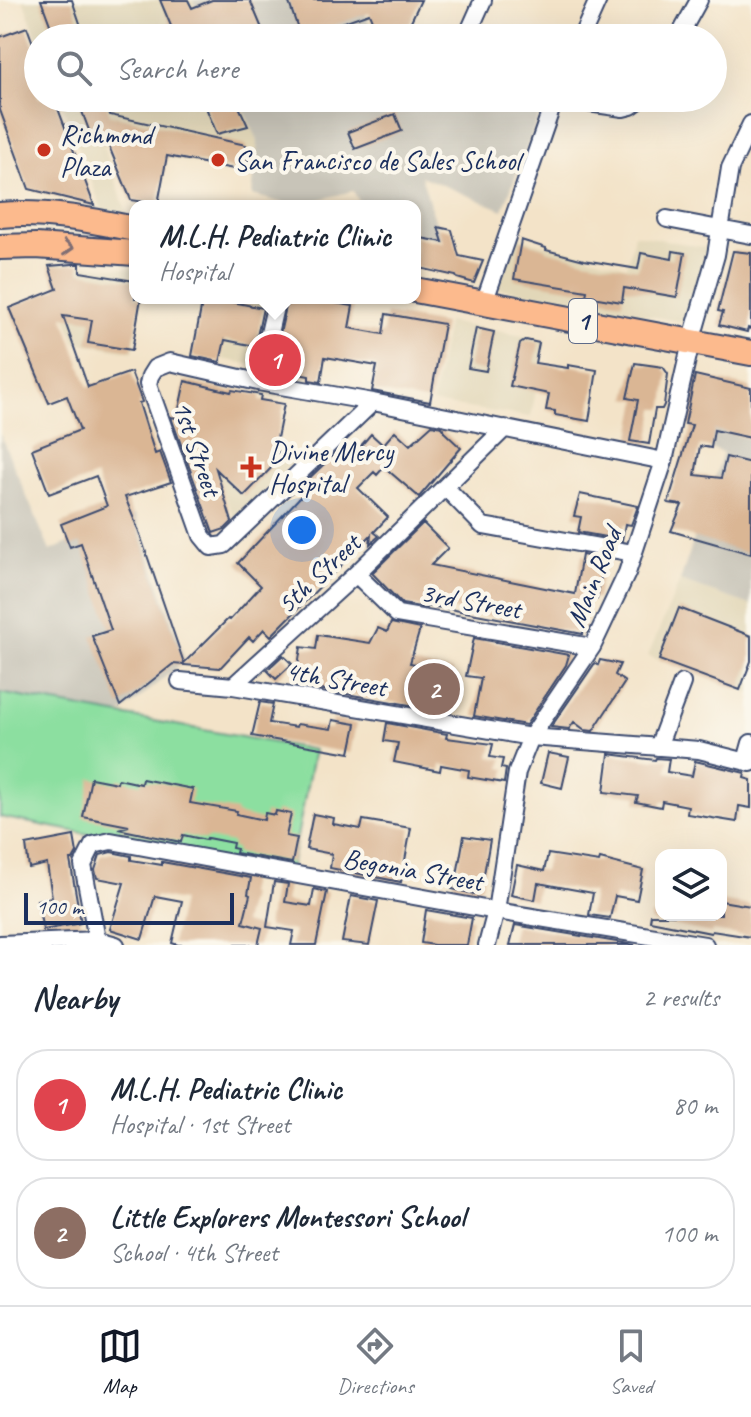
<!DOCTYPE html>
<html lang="en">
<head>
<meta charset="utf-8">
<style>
	body { margin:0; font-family:Caveat,sans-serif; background:#f2f2f3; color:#1f2937 }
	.controls { position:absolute; right:24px; bottom:24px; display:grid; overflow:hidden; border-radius:16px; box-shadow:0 8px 32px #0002 }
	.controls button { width:72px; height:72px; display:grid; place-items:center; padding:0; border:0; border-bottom:2px solid #e0e1e3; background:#fff; color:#1f2937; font:40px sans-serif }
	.scale { position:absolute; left:24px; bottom:20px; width:210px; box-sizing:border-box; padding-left:8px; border:4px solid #1b2f5e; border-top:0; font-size:22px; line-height:28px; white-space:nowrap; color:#1b2f5e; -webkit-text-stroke:6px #fbf7ec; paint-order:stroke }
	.you { position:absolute; left:302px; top:530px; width:28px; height:28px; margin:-20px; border:6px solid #fff; border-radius:50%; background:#1a73e8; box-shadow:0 0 0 12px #1a73e833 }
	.badge { display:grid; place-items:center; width:52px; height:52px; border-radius:50%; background:#111827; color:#fff; font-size:26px; font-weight:700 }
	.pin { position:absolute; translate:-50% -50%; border:4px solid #fff; box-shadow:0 2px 8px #0006 }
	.popup { position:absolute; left:129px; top:200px; width:292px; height:104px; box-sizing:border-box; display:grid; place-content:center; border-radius:16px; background:#fff; filter:drop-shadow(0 2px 6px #0005); font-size:26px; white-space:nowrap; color:#747a83 }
	.popup b { font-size:30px; color:#1f2937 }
	.popup::after { content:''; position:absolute; left:50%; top:100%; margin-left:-16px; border:16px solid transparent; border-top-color:#fff }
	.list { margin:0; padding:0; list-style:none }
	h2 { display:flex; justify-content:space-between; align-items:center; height:104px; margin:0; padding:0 32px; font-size:34px }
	h2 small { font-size:26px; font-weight:400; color:#747a83 }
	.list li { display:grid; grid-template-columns:52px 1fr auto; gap:24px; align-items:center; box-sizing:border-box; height:112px; margin:0 16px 16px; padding:0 16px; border:2px solid #e0e1e3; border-radius:32px }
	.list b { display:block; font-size:30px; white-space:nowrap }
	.list p { margin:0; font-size:26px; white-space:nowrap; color:#747a83 }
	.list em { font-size:26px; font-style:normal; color:#747a83 }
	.icon { flex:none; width:44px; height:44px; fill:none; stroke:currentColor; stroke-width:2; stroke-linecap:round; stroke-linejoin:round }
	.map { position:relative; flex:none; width:751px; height:945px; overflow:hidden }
	.search { position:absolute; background:#fff; box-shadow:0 8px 32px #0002; left:24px; right:24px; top:24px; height:88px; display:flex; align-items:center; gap:20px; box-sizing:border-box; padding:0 28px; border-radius:44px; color:#747a83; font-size:30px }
	.sheet { height:360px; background:#fff }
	nav { display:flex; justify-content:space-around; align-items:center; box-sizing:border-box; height:112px; border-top:2px solid #e0e1e3; background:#fff; font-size:22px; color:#747a83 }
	nav a { display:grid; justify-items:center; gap:4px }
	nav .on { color:#111827 }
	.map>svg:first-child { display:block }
	.built { fill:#e2d7b8 }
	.industrial { fill:#c8c4b8 }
	.green { fill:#8cdfa0; stroke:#54877f; stroke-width:2 }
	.building { fill:#dab694 }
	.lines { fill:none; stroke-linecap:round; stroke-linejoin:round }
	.minor-casing { stroke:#3b4a6e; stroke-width:20 }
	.highway-casing { stroke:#3b4a6e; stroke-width:28 }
	.minor { stroke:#fff; stroke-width:16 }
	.highway { stroke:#fcba8d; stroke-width:24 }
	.oneway { stroke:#806e73 }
	.poi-dot { fill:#c8321e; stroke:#fbf7ec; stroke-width:3 }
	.labels { text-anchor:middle; stroke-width:8; stroke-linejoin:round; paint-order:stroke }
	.shield { fill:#fbf7ec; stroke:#5e6b89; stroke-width:2 }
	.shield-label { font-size:26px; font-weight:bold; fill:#1b2f5e }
	.poi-label { font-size:28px; fill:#1b2f5e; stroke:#fbf7ec; text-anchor:start }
	.street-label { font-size:28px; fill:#1b2f5e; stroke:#fbf7ec }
</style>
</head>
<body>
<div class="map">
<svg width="751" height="945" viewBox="0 0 751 945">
	<rect width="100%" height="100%" fill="#fbf7ec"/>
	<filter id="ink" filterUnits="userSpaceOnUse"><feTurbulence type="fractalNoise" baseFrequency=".0125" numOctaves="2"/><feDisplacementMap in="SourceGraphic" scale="16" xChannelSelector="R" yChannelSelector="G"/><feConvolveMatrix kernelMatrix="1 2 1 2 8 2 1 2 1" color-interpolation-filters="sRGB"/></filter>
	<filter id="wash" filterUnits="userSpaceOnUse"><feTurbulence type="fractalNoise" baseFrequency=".006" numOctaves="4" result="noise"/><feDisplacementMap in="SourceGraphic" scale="32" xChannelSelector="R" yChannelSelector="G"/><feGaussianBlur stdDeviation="1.8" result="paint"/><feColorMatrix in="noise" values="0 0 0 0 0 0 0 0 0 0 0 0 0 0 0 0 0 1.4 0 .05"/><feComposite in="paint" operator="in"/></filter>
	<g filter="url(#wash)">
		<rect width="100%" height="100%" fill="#f3e3c8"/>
		<path class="built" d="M23,0H193L210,38H38V40Z
			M60,98H238L258,140L255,175L104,146L128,217L103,212Z
			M634,234L707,248L688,323L496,288L512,236L627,266Z
			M48,262L135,269V298H142L133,352L75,342Z
			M235,298H266L253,365L222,359Z
			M447,322L545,340L531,417L432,403Z
			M263,431L294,460L235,521L205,444Z
			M680,581L751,605V694L648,656Z"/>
		<path class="industrial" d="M193,0H360L375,38H210Z
			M238,98H506L542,106L503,210L421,176L441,239L415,234V206H362L353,191L294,206L252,195L258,140Z
			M714,430L751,439V605L680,581L723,453L711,448Z
			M0,434L50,551L135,514L185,660L121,714L0,693Z"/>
		<path class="green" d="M0,693L314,750L290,873L0,817Z"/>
		<g id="blocks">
			<path class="building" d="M41,0H72L85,38H55Z
				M160,0H188L192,8L212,0H250L266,38H176Z
				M288,0H421L403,38H379L369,13L301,37Z
				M27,27L38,57V98H54L94,205L29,189L0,110V37Z
				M77,98H104L110,115L246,145L249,172L167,156L158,204L131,200L108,144L93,141Z
				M202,98H235L248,126L217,134Z
				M395,114L402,131L355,149L348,132Z
				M438,227L452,230L459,256L483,261L474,283L457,278L456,276L415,267V237L443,242Z
				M521,240L546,248V250L584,260L638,269L641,253L672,259L673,251L685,253L677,297L624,288L622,302L586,296L587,291L514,279Z
				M733,251L751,253V329L748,328L747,332L719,325L723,312L718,311Z
				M73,264H80V272L135,281V298H141L132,350L88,343L92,320L63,316L88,387L131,372L142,402L139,403L155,454L160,452L171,482L125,497L138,529L184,663L228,619L230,620L261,586L238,563L302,495L297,490L343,446L353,455L371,434L383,445L395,431L410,445L432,425L442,427L445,431L444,432L461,448L419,497L384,467L377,475L374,472L358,488L388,517L374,532L379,536L370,544L371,535L271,636L264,629L253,641L249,637L220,668L173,664L120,706L92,636L111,630L81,543L70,547L61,524L107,506L96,476L49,494L32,449L80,430L67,396L49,403L9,308L57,289L49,266Z
				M203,298H233L232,302L263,308L255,346L225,340L220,362L192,356Z
				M288,298H304L353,306L349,328L383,334L386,314L444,324L430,402L372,391L377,366L325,357L321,382L309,380V376L272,369Z
				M476,328L494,332L486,371L468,368Z
				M526,340L539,343L535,363L568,368V365L597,370L589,421L555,415V411L546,410L549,394L510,386L520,344Z
				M635,363L663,367L668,374L664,405L662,409H655L649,444L630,441L638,400L627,398Z
				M695,375L751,388V438L714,430L711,448L700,446L695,475L721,478L726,457L751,463V554L671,531L682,505L668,503L692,425L685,424Z
				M185,381L231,392L232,390L261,395L260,400L284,404L275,448L279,452L273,458L277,462L244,496L216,469L232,522L225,529L213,533L171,417L177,418Z
				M580,494L638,506L631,525L625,524L622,540L578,532L581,517L574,516Z
				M423,523L448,548L431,565L575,594L582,555L604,559L597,599L589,597L583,634L444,608L427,606L426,608L402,604L372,573Z
				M679,608L751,636V661L740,690L659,660Z
				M391,623L420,629L410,663L453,671L444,711L295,685L301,647L316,649L318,635L370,643L378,628L387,632Z
				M474,638L569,655L566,665L526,725L474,716L481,678L466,676Z
				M283,655L292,664L276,679L267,670Z
				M600,660L620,664L615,675L625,682L593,731L585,730L574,722L569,729L551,727L595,663L598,665Z
				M260,702L273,704L269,723L296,727L297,724L331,729L333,720L356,724L350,753L252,736Z
				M387,723L447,734L446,738L493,744L490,757L503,759L501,768L506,769L504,783L468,777L469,770L441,765L440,771L394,762L398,743L384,741Z
				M548,753L569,757L562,788L541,783Z
				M609,754L655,760L656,758L669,759L667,772L692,776L695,761L745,773L744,778L751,780V808L739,806L737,822L687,814L688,806L662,801L661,807L636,802L638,796L604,792Z
				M91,778L117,783L118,779L141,784L142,779L193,789L190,803L237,811L236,814L264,820L265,813L275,815L276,811L291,814L286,836L297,838L292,863L236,853L237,849L232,848L233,843L207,838L206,840L183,835L181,842L118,829L129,826L83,817Z
				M313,814L334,818L333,824L361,829L363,820L411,828L401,882L330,868L332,854L306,849Z
				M74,836L77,853L73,860H70L81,923L43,930L37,900L52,897L47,864L29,868L26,845Z
				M464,836L490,840L482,885L474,894L452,889L455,874L457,875Z
				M111,852L131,856V860L162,865V862L251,878L248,894L250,895L243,923L262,928L258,945H178L172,943L182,901L155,896L142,939L110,929L124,883L97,878L95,870L100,855Z
				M548,854L599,862L600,859L643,870L637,900L615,896L610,918L589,915L593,893L538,883L535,900L511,895L517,865L544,871Z
				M274,882L288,884L285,902L311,906L314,889L327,892L316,945H291L294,931L267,927Z
				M351,896L378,901L369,945L342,942Z
				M721,901L751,906V937L712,931L711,933L650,921L651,915H721Z
				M426,910L472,918L467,945H434L421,943Z
				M515,925L635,945H510Z"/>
		</g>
	</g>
	<g filter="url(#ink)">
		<use href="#blocks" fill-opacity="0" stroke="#3b4a6e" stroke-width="2"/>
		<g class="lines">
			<defs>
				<path id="minor" d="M466,38L483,0
					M581,38L598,0
					M678,38L699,0
					M554,98L623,108L631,106L642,98
					M667,219L751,235
					M484,303L555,98
					M258,382L277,298
					M373,402L224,545L211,547L202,536L148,384L150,376L155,368L170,362L258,382L373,402L664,461
					M445,487L483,526L633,553
					M356,574L397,614L592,647
					M180,681L233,686L531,737L699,750L751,763
					M233,686L356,574L505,428
					M658,747L682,683
					M746,761L751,743
					M0,944L98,940L116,945
					M98,945L83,865L93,845L111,841L496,911L705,945
					M487,945L496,911L517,772L531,737L592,647L627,573L664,461L691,342L716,255L730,168L751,124"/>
				<path id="highway" d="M0,215C45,211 91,220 135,229
					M0,247L36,246L135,253
					M415,290L751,353"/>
			</defs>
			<use href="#minor" class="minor-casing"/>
			<use href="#highway" class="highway-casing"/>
			<use href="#minor" class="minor"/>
			<use href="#highway" class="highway"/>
		</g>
		<defs><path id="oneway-chevron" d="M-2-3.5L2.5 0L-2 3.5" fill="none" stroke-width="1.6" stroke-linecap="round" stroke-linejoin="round" transform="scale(2)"/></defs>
		<use class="oneway" href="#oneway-chevron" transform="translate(68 248) rotate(3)"/>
	</g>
	<g class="poi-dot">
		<circle cx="44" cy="150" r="8"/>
		<circle cx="218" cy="160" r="8"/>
		<path d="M247 455h8v8h8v8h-8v8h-8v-8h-8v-8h8z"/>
	</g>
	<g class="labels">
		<rect class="shield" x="569" y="299" width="28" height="44" rx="6"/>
		<g class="shield-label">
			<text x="583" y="330">1</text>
		</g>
		<g class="poi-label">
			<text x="60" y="144">Richmond<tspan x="60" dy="32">Plaza</tspan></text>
			<text x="234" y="170">San Francisco de Sales School</text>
			<text x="269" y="461">Divine Mercy<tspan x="269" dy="32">Hospital</tspan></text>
		</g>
		<g class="street-label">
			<text transform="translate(198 448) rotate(71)" y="10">1st Street</text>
			<text transform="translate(318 573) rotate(-43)" y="10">5th Street</text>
			<text transform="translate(593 577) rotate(-68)" y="10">Main Road</text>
			<text transform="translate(471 600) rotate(10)" y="10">3rd Street</text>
			<text transform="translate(336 678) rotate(10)" y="10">4th Street</text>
			<text transform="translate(413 869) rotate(10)" y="10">Begonia Street</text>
		</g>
	</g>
</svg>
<div class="controls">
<button><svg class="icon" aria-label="layers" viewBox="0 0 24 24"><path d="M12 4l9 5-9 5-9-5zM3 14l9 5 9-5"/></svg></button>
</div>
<div class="scale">100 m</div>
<div class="you"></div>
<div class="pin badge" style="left:275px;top:360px;background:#e0444e">1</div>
<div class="popup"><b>M.L.H. Pediatric Clinic</b>Hospital</div>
<div class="pin badge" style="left:434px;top:689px;background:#8d6e63">2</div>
<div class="search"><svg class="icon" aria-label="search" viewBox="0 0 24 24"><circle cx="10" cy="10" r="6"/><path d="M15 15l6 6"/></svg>Search here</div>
</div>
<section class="sheet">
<h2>Nearby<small>2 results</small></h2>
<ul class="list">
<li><span class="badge" style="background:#e0444e">1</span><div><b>M.L.H. Pediatric Clinic</b><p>Hospital · 1st Street</p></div><em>80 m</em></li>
<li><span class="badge" style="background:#8d6e63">2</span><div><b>Little Explorers Montessori School</b><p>School · 4th Street</p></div><em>100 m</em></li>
</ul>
</section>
<nav>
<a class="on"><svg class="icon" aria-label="map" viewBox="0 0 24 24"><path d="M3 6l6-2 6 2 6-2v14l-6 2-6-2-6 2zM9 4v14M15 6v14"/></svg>Map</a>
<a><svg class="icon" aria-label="directions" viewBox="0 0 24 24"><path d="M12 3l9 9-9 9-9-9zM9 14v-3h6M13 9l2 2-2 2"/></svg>Directions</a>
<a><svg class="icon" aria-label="saved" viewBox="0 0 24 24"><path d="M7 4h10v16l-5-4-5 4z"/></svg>Saved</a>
</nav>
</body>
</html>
